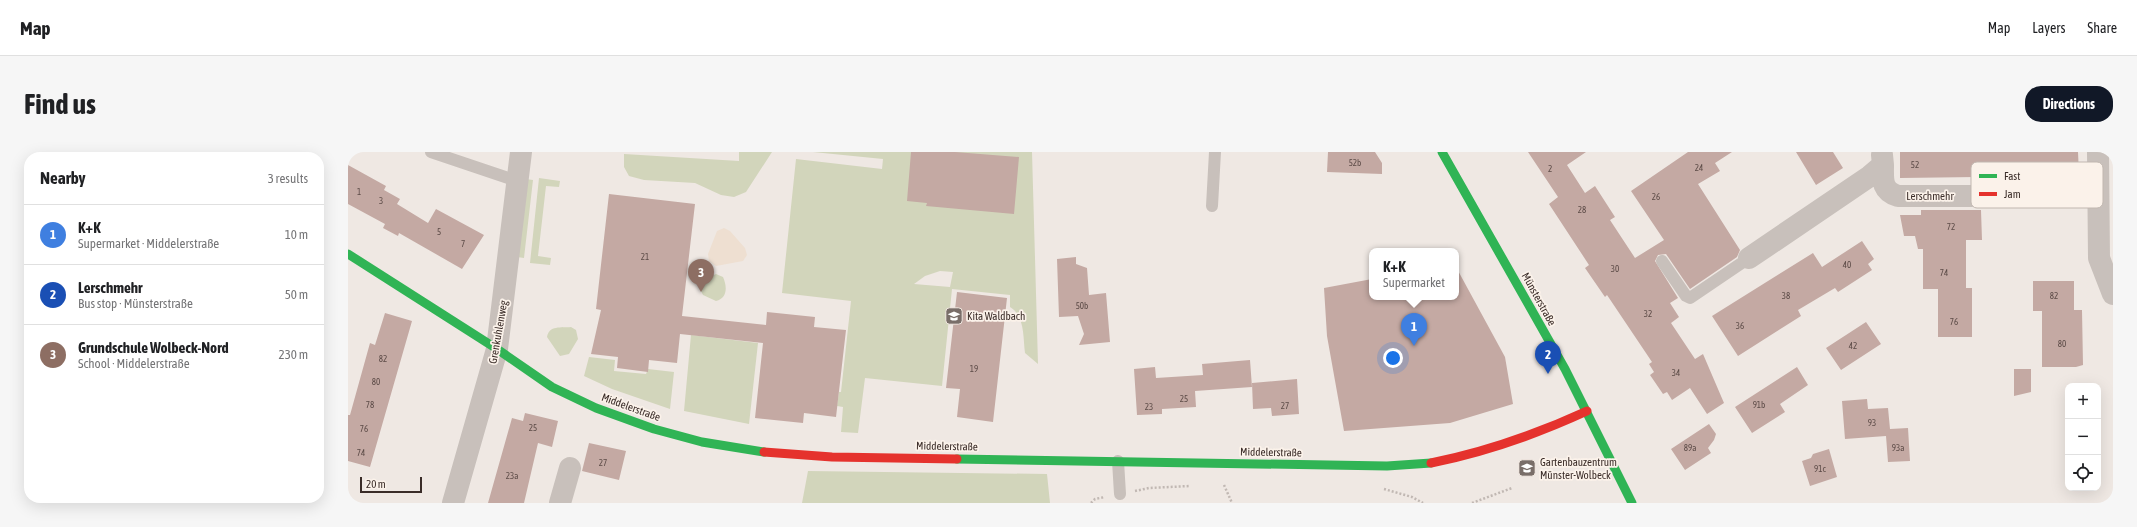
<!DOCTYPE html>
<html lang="en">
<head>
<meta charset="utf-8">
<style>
	body { margin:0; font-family:"Asap Condensed",sans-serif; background:#f6f6f6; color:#202124 }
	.controls { position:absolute; right:12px; bottom:12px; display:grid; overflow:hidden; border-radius:8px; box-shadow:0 4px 16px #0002 }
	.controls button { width:36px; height:36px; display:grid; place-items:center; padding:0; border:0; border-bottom:1px solid #e0e0e0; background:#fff; color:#202124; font:20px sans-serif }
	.scale { position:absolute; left:12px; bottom:10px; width:62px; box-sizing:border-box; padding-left:4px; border:2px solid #3a2c28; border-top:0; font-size:11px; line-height:14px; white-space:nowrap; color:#3a2c28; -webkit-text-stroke:3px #fbf2ea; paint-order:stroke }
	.you { position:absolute; left:1045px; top:206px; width:14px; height:14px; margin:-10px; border:3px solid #fff; border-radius:50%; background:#1a73e8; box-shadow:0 0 0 6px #1a73e833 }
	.badge { display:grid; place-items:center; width:26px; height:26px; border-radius:50%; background:#111827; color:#fff; font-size:13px; font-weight:700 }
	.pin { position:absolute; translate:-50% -33px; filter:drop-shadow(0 1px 2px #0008) }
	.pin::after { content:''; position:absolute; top:21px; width:14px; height:12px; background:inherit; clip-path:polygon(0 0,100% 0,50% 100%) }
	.popup { position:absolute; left:1021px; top:96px; width:90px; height:52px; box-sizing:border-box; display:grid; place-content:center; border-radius:8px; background:#fff; filter:drop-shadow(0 1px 3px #0005); font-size:13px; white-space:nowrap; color:#757577 }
	.popup b { font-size:15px; color:#202124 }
	.popup::after { content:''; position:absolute; left:50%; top:100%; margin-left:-8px; border:8px solid transparent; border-top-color:#fff }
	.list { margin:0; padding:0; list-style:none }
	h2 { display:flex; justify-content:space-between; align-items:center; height:52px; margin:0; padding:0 16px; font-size:17px }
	h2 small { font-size:13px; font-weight:400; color:#757577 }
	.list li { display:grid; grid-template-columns:26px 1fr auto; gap:12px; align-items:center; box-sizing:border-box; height:60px; padding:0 16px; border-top:1px solid #e0e0e0 }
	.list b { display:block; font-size:15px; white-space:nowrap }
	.list p { margin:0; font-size:13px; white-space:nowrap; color:#757577 }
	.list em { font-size:13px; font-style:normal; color:#757577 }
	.icon { flex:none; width:22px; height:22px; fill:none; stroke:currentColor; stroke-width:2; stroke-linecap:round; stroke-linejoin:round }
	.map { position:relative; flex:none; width:1765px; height:351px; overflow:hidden; border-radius:16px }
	header { display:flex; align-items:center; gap:24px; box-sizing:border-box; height:56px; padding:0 20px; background:#fff; border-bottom:1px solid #e0e0e0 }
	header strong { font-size:19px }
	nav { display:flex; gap:22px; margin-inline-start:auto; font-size:14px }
	.intro { display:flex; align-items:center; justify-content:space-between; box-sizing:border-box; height:96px; padding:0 24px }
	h1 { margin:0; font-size:28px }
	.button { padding:10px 18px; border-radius:16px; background:#111827; color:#fff; font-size:14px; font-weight:700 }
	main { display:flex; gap:24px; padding:0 24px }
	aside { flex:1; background:#fff; border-radius:16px; box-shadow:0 4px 16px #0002 }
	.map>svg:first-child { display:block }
	.green { fill:#d2d5bb; fill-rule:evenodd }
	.plaza { fill:#eedfd1 }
	.building { fill:#c4a9a3 }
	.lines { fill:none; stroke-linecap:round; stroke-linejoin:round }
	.path { stroke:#c1b8b3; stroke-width:2.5; stroke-dasharray:2 2; stroke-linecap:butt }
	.lane { stroke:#c8c0bb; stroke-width:12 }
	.street { stroke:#c8c0bb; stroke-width:22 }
	.fast { stroke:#30b455; stroke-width:9 }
	.jam { stroke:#e5322d; stroke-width:9 }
	.labels { text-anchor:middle; stroke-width:3.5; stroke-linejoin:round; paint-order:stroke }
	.number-label { font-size:9px; fill:#5c4b47 }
	.street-label { font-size:11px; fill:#3a2c28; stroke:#fbf2ea }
	.poi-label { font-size:11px; fill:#3a2c28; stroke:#fbf2ea; text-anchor:start }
	.key { fill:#fbf2ea; stroke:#c1b7b0; stroke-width:1 }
	.key-label { font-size:11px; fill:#3a2c28 }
</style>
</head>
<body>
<header>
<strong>Map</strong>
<nav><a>Map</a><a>Layers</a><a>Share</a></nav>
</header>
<div class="intro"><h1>Find us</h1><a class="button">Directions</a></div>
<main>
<aside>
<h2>Nearby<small>3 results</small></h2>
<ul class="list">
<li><span class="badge" style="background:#3f7fe0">1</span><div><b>K+K</b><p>Supermarket · Middelerstraße</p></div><em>10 m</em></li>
<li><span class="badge" style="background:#1a4fb4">2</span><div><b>Lerschmehr</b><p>Bus stop · Münsterstraße</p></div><em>50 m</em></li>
<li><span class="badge" style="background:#8d6e63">3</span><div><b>Grundschule Wolbeck-Nord</b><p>School · Middelerstraße</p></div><em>230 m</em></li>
</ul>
</aside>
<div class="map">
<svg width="1765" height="351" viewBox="0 0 1765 351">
	<rect width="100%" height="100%" fill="#efe8e3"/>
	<path class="green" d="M391,0H424L398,40L386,45L373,43L347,31L296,28L281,24L276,15V2L391,9Z
		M465,0H684L690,212L677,201C675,185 677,164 662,155V143L604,137L594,234L517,226L510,281L493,280L495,255L489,254L491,240H493L503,149L434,141L448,7L534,17L535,7ZM592,119L605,120L602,135L566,132L577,124Z
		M191,26L212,29L211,35L198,34L190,104L203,106L202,113L182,111Z
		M178,27L185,28L176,106L169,105Z
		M368,122L375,125C379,134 380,146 368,149L355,143L351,135L353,130Z
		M223,175L228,178L230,187L221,202L212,204L199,185C201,173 213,176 223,175Z
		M343,183L410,191L401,272L336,259Z
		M241,205L267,208L266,219L298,222L300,217L326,220L322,257L264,237L236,224Z
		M460,319L699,322L702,351H454Z"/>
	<path class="plaza" d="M376,76L382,79L397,96L399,103L395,109L368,114L361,109L360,102L369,79Z"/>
	<path class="building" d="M563,0H607L671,5L666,62L578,54L579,51L559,49Z
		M980,0H1027L1034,11V22L979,20Z
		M1180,0H1238L1219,13L1237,41L1247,34L1267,65L1262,68L1287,106L1316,88L1283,39L1340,0H1384L1367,11L1372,19L1350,32L1392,98L1389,105L1342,137L1318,102L1310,103L1307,109L1330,146L1322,151L1331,165L1323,171L1347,207L1355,202L1376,251L1359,262L1342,236L1324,248L1319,240L1315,242L1302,223L1306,220L1301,212L1304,210L1259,143L1257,145L1237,116L1241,113L1201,52L1210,45Z
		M1448,0H1485L1495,16L1468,33Z
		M1552,0H1730L1731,22H1711V24L1552,26Z
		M0,13L38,34L36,38L52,47L49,52L80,71L88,57L136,83L114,117L51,81L50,84L35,76L37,72L0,52Z
		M261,42L347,52L334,164L418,173L419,160L467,165L466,175L498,178L488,265L456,261L455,271L407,266L415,191L332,182L329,211L301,208L300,220L269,216L270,205L243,202L253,158L248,157Z
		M1573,58H1633L1634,88H1618V136H1624V185H1590V137H1575V97H1570L1567,84H1556L1552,63H1573Z
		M1514,89L1526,107L1520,112L1524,118L1490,140L1487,136L1450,158L1453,164L1390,204L1364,164L1465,101L1474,115Z
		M728,105V112L739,116L741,143L758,141L762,190L731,193L736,182L730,164L711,165L709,107Z
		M1108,115L1157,205L1165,252L1102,271L996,279L979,184L976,136L1024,127V145H1108Z
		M1685,129H1726V158H1734L1735,213L1728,215H1694V159H1685Z
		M609,140L659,146L645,270L609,265L612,237L598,236Z
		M37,161L64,169L22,315L0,309V263H2L22,191L27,193Z
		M1518,170L1533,192L1493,218L1478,196Z
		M902,208L904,235L847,239L848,255L814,257V262L789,263L786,217L807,215L808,226L855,223L854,212Z
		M1449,215L1460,233L1432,252L1437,260L1404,281L1387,255Z
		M1666,217H1683V240L1666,244Z
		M949,227L951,262L924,264L923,256L905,257L904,231Z
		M1519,247L1520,257L1540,256L1542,277L1560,276L1562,309L1540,310L1538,284L1497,287L1494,249Z
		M177,261L210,269L204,295L190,291L176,351H140L164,266L175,269Z
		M1361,272L1368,282L1366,288L1360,296L1363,301L1337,318L1323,297Z
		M241,291L278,299L271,328L234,319Z
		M1481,297L1489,325L1462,334L1454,309L1463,306L1465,302Z"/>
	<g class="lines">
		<path class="path" d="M876,333L884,351
			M1036,337L1064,345L1075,351
			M787,339L801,336L842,334
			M743,351L747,347L757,345
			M1124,351L1164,336"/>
		<path class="lane" d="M83,0L169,29
			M864,54L867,0
			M1314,109L1338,144L1342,146L1401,106
			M770,309L772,342"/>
		<path class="street" d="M1750,0L1751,106L1765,142
			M1535,13C1535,27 1533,39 1550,44H1750
			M1401,106L1522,24L1535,13L1534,3
			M105,351L149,197L173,0
			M212,351L222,316"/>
		<path class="fast" d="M1094,0L1217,217L1284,351
			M0,102L149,197L204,235L248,256L306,277L354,290L416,300
			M609,307L1039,314L1083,311"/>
		<path class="jam" d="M416,300L484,305L609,307
			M1083,311C1138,300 1189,282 1239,259"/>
	</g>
	<defs>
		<symbol id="school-square" viewBox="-11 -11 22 22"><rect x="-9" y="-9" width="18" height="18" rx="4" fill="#796e69" stroke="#fbf2ea"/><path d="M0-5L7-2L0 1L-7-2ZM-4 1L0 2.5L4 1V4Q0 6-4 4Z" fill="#fff"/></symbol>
		<symbol id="university-square" viewBox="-11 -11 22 22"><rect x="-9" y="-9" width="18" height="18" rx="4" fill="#796e69" stroke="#fbf2ea"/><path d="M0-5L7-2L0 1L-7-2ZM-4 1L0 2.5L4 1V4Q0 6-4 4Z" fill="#fff"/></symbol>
	</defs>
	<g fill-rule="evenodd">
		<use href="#school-square" x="596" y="154" width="20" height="20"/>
		<use href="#university-square" x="1169" y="306" width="20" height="20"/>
	</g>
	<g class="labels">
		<g class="number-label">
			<text x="1007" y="14">52b</text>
			<text x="1567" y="16">52</text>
			<text x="1351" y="19">24</text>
			<text x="1202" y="20">2</text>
			<text x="11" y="43">1</text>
			<text x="1308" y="48">26</text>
			<text x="33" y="52">3</text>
			<text x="1234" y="61">28</text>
			<text x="1603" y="78">72</text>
			<text x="91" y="83">5</text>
			<text x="115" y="95">7</text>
			<text x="297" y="108">21</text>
			<text x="1499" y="116">40</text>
			<text x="1267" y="120">30</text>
			<text x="1596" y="124">74</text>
			<text x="1438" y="147">38</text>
			<text x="1706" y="147">82</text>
			<text x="734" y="157">50b</text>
			<text x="1300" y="165">32</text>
			<text x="1606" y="173">76</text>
			<text x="1392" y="177">36</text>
			<text x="1714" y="195">80</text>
			<text x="1505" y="197">42</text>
			<text x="35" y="210">82</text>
			<text x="626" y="220">19</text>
			<text x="1328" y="224">34</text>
			<text x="28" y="233">80</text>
			<text x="836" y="250">25</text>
			<text x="22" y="256">78</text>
			<text x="1411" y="256">91b</text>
			<text x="937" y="257">27</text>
			<text x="801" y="258">23</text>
			<text x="1524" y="274">93</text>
			<text x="185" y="279">25</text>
			<text x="16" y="280">76</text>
			<text x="1342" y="299">89a</text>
			<text x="1550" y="299">93a</text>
			<text x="13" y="304">74</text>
			<text x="255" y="314">27</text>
			<text x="1472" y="320">91c</text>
			<text x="164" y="327">23a</text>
		</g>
		<g class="street-label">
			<text x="1582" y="48">Lerschmehr</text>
			<text transform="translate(1191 147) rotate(61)" y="4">Münsterstraße</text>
			<text transform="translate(150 180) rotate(-80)" y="4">Grenkuhlenweg</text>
			<text transform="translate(283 255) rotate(20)" y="4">Middelerstraße</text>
			<text transform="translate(599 294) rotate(1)" y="4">Middelerstraße</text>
			<text transform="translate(923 300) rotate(1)" y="4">Middelerstraße</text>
		</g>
		<g class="poi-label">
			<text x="619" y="168">Kita Waldbach</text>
			<text x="1192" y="314">Gartenbauzentrum<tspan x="1192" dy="13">Münster-Wolbeck</tspan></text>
		</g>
	</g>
	<rect x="1623" y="10" width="132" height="46" rx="6" class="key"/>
	<rect x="1631" y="22" width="18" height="4" fill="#30b455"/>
	<rect x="1631" y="40" width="18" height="4" fill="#e5322d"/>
	<g class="key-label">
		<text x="1656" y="28">Fast</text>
		<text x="1656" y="46">Jam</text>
	</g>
</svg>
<div class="controls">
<button>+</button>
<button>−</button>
<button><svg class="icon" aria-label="locate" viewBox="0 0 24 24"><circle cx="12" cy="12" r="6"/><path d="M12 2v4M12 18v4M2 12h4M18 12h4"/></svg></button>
</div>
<div class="scale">20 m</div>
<div class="you"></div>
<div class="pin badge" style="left:1066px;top:194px;background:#3f7fe0">1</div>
<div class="popup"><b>K+K</b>Supermarket</div>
<div class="pin badge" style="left:1200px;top:222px;background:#1a4fb4">2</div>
<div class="pin badge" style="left:353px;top:140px;background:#8d6e63">3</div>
</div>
</main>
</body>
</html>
